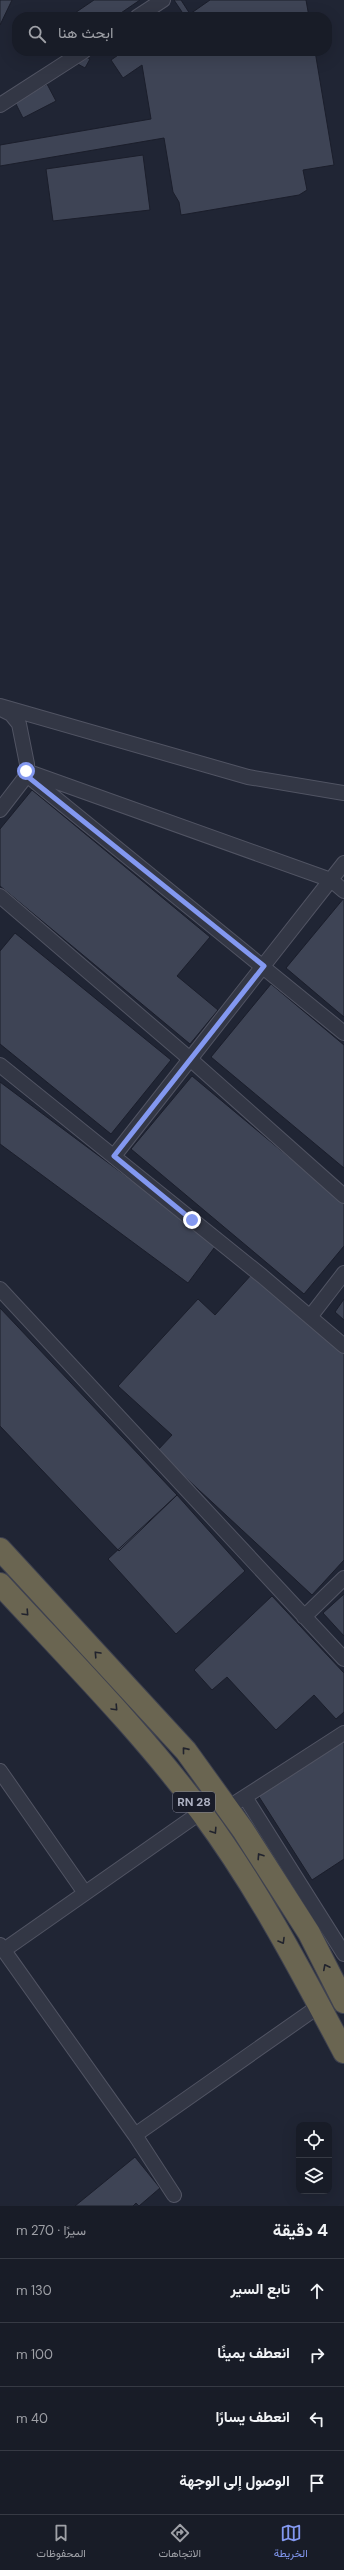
<!DOCTYPE html>
<html lang="ar">
<head>
<meta charset="utf-8">
<style>
	body { margin:0; font-family:"DM Sans",Vazirmatn,sans-serif; background:#252933; color:#f1f3f6; direction:rtl }
	.controls { position:absolute; right:12px; bottom:12px; display:grid; overflow:hidden; border-radius:8px; box-shadow:0 4px 16px #0002 }
	.controls button { width:36px; height:36px; display:grid; place-items:center; padding:0; border:0; border-bottom:1px solid #363a44; background:#181c27; color:#f1f3f6; font:20px sans-serif }
	.stop { position:absolute; width:12px; height:12px; margin:-9px; border:3px solid #8398f0; border-radius:50%; background:#fff }
	.stop.end { background:#8398f0; border-color:#fff; box-shadow:0 1px 4px #0008 }
	.list { margin:0; padding:0; list-style:none }
	h2 { display:flex; justify-content:space-between; align-items:center; height:52px; margin:0; padding:0 16px; font-size:17px }
	h2 small { font-size:13px; font-weight:400; color:#9fa1a7 }
	.list li { display:grid; grid-template-columns:26px 1fr auto; gap:12px; align-items:center; box-sizing:border-box; height:64px; padding:0 16px; border-top:1px solid #363a44 }
	.list b { display:block; font-size:15px; white-space:nowrap }
	.list em { font-size:13px; font-style:normal; color:#9fa1a7 }
	.icon { flex:none; width:22px; height:22px; fill:none; stroke:currentColor; stroke-width:2; stroke-linecap:round; stroke-linejoin:round }
	.map { position:relative; flex:none; width:344px; height:2206px; overflow:hidden; direction:ltr }
	.search { position:absolute; background:#181c27; box-shadow:0 4px 16px #0002; left:12px; right:12px; top:12px; height:44px; display:flex; align-items:center; gap:10px; box-sizing:border-box; padding:0 14px; border-radius:16px; color:#9fa1a7; font-size:15px }
	.sheet { height:308px; background:#181c27 }
	nav { display:flex; justify-content:space-around; align-items:center; box-sizing:border-box; height:56px; border-top:1px solid #363a44; background:#181c27; font-size:11px; color:#9fa1a7 }
	nav a { display:grid; justify-items:center; gap:2px }
	nav .on { color:#8398f0 }
	.map>svg:first-child { display:block }
	.building { fill:#3e4455; stroke:#1b1e2b }
	.lines { fill:none; stroke-linecap:round; stroke-linejoin:round }
	.street-casing { stroke:#515463; stroke-width:16 }
	.highway-casing { stroke:#3e414f; stroke-width:24 }
	.street { stroke:#333745; stroke-width:14 }
	.highway { stroke:#6a6551; stroke-width:22 }
	.oneway { stroke:#21232d }
	.route { stroke:#8398f0; stroke-width:5 }
	.labels { text-anchor:middle; stroke-width:3; stroke-linejoin:round; paint-order:stroke }
	.shield { fill:#191c29; stroke:#818494; stroke-width:1 }
	.shield-label { font-size:12px; font-weight:bold; fill:#adb1c2 }
</style>
</head>
<body>
<div class="map">
<svg width="344" height="2206" viewBox="0 0 344 2206">
	<rect width="100%" height="100%" fill="#202534"/>
	<path class="building" d="M0,0H12L0,25Z
		M94,0H140L115,17H69Z
		M174,0H181L190,14L210,0H306L309,17H175L182,12Z
		M124,51H315L334,165L303,170L307,190L299,195L181,215L179,202L173,192L164,138L0,166V145L151,119L142,65L123,78L111,60Z
		M80,54L90,59L85,68L76,63Z
		M47,84L56,101L23,118L15,102Z
		M143,155L150,210L53,221L46,169Z
		M32,790L210,937L177,976L218,1010L190,1044L0,886V829Z
		M344,898V1017L286,968Z
		M15,933L171,1060L111,1134L0,1044V951Z
		M271,984L344,1045V1168L211,1057Z
		M192,1076L344,1203V1246L304,1294L131,1149Z
		M0,1082L217,1244L188,1283L0,1144Z
		M252,1274L344,1350V1560L312,1595L157,1451L172,1435L118,1386L198,1299L215,1315Z
		M344,1299V1320L335,1312Z
		M0,1308L177,1495L119,1551L0,1426Z
		M177,1495L245,1571L176,1634L108,1559Z
		M344,1594V1636L323,1613Z
		M272,1596L344,1673V1712L336,1719L314,1695L276,1730L227,1677L212,1690L194,1670Z
		M344,1736V1859L312,1880L256,1792Z
		M135,2157L160,2188L139,2206L136,2203L133,2206H75Z"/>
	<g class="lines">
		<defs>
			<path id="street" d="M137,17L163,0
				M0,105L84,51
				M0,706L248,777L344,793
				M29,772L331,880L344,891
				M27,775L344,1033
				M0,810L27,775V764L19,724L11,714L3,710
				M0,896L190,1059L344,1196
				M0,1065L262,1276L344,1346
				M114,1156L344,863
				M0,1289L344,1659
				M310,1317L344,1273
				M304,1617L344,1578
				M0,1771L85,1893
				M245,1797L344,1954
				M237,1802L344,1733
				M0,1945L135,2135L174,2195
				M4,1950L201,1812
				M135,2135L319,2006"/>
			<path id="highway" d="M0,1549L186,1751L243,1830L309,1933L344,2002
				M0,1584C69,1659 141,1731 202,1813C257,1887 301,1971 344,2052"/>
		</defs>
		<use href="#street" class="street-casing"/>
		<use href="#highway" class="highway-casing"/>
		<use href="#street" class="street"/>
		<use href="#highway" class="highway"/>
	</g>
	<defs><path id="oneway-chevron" d="M-2-3.5L2.5 0L-2 3.5" fill="none" stroke-width="1.6" stroke-linecap="round" stroke-linejoin="round"/></defs>
	<g class="oneway">
		<use href="#oneway-chevron" transform="translate(26 1613) rotate(47)"/>
		<use href="#oneway-chevron" transform="translate(97 1654) rotate(-133)"/>
		<use href="#oneway-chevron" transform="translate(115 1708) rotate(47)"/>
		<use href="#oneway-chevron" transform="translate(185 1750) rotate(-129)"/>
		<use href="#oneway-chevron" transform="translate(214 1831) rotate(57)"/>
		<use href="#oneway-chevron" transform="translate(260 1856) rotate(-123)"/>
		<use href="#oneway-chevron" transform="translate(282 1941) rotate(60)"/>
		<use href="#oneway-chevron" transform="translate(326 1967) rotate(-117)"/>
	</g>
	<g class="lines">
		<path class="route" d="M26,771L27,776L264,966L114,1156L192,1220"/>
	</g>
	<g class="labels">
		<rect class="shield" x="173" y="1792" width="42" height="20" rx="3"/>
		<g class="shield-label">
			<text x="194" y="1806">RN 28</text>
		</g>
	</g>
</svg>
<div class="controls">
<button><svg class="icon" aria-label="locate" viewBox="0 0 24 24"><circle cx="12" cy="12" r="6"/><path d="M12 2v4M12 18v4M2 12h4M18 12h4"/></svg></button>
<button><svg class="icon" aria-label="layers" viewBox="0 0 24 24"><path d="M12 4l9 5-9 5-9-5zM3 14l9 5 9-5"/></svg></button>
</div>
<div class="stop" style="left:26px;top:771px"></div>
<div class="stop end" style="left:192px;top:1220px"></div>
<div class="search"><svg class="icon" aria-label="search" viewBox="0 0 24 24"><circle cx="10" cy="10" r="6"/><path d="M15 15l6 6"/></svg>ابحث هنا</div>
</div>
<section class="sheet">
<h2>4 دقيقة<small>سيرًا · 270 m</small></h2>
<ul class="list">
<li><svg class="icon" aria-label="ahead" viewBox="0 0 24 24"><path d="M12 20V5M6 11l6-6 6 6"/></svg><div><b>تابع السير</b></div><em>130 m</em></li>
<li><svg class="icon" aria-label="right" viewBox="0 0 24 24"><path d="M7 20v-9h11M14 6l5 5-5 5"/></svg><div><b>انعطف يمينًا</b></div><em>100 m</em></li>
<li><svg class="icon" aria-label="left" viewBox="0 0 24 24"><path d="M17 20v-9H6M10 6l-5 5 5 5"/></svg><div><b>انعطف يسارًا</b></div><em>40 m</em></li>
<li><svg class="icon" aria-label="arrive" viewBox="0 0 24 24"><path d="M6 21V4h12l-3 4 3 4H6"/></svg><div><b>الوصول إلى الوجهة</b></div></li>
</ul>
</section>
<nav>
<a class="on"><svg class="icon" aria-label="map" viewBox="0 0 24 24"><path d="M3 6l6-2 6 2 6-2v14l-6 2-6-2-6 2zM9 4v14M15 6v14"/></svg>الخريطة</a>
<a><svg class="icon" aria-label="directions" viewBox="0 0 24 24"><path d="M12 3l9 9-9 9-9-9zM9 14v-3h6M13 9l2 2-2 2"/></svg>الاتجاهات</a>
<a><svg class="icon" aria-label="saved" viewBox="0 0 24 24"><path d="M7 4h10v16l-5-4-5 4z"/></svg>المحفوظات</a>
</nav>
</body>
</html>
